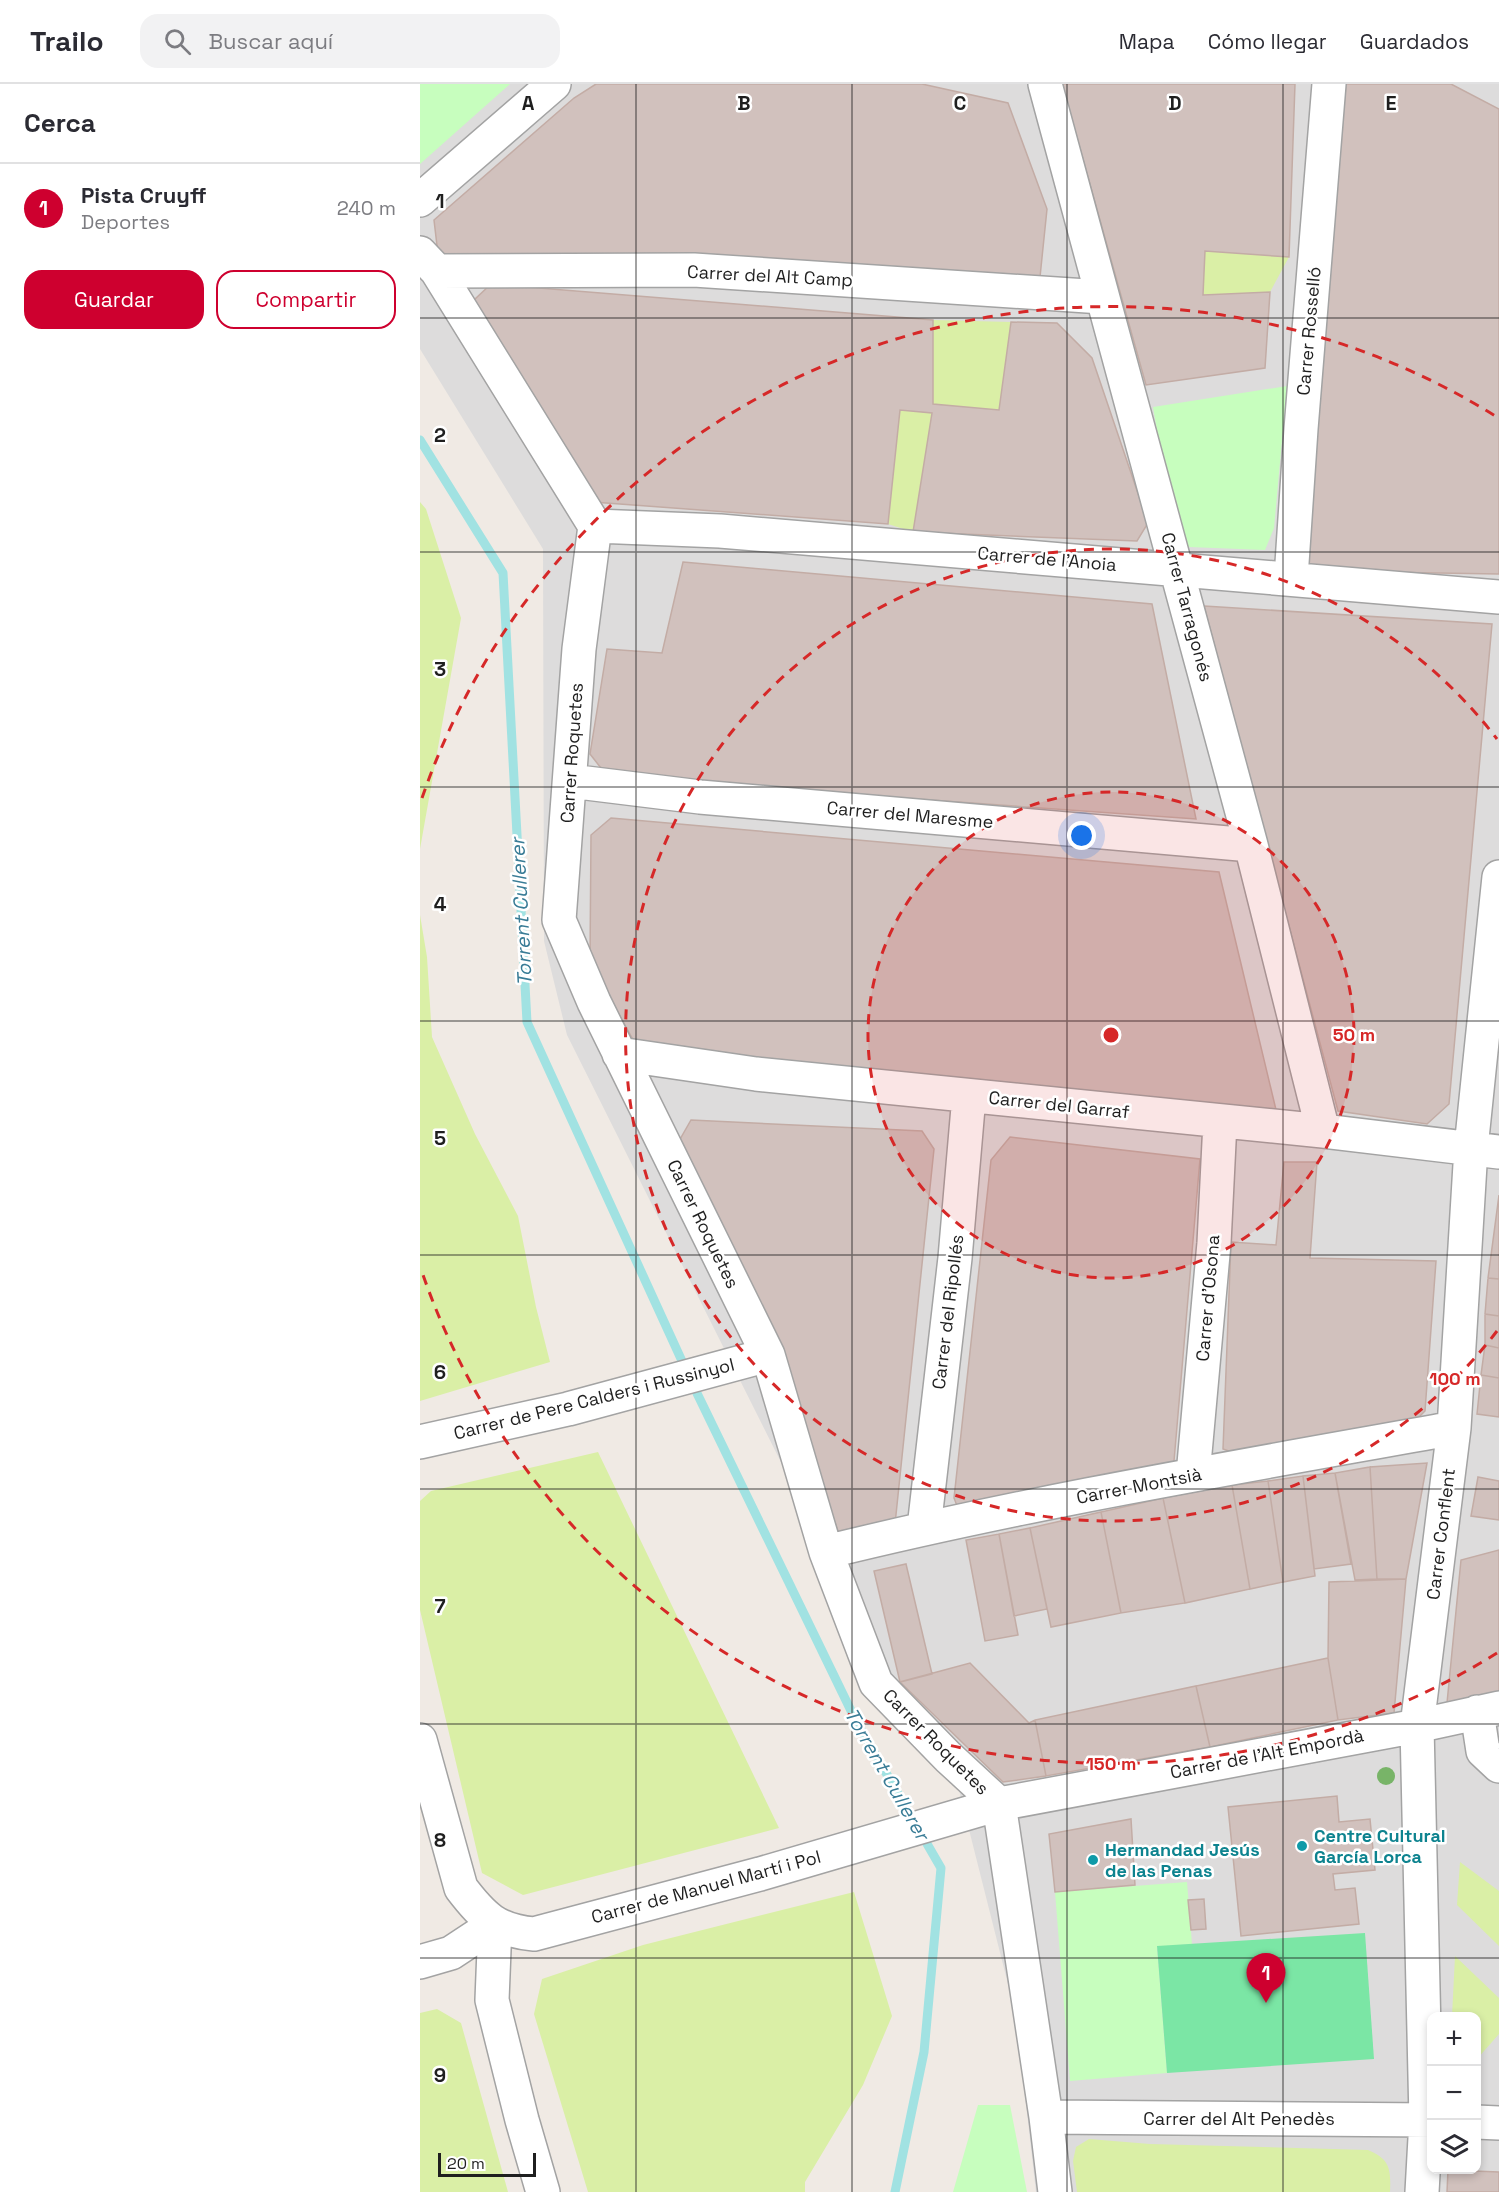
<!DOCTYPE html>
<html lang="es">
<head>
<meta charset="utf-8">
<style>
	body { margin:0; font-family:"Space Grotesk",sans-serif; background:#f2f2f3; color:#2b2b33 }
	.controls { position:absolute; right:18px; bottom:18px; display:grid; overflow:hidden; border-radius:12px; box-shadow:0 3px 9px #0003 }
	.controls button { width:54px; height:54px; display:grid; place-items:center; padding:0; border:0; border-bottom:2px solid #e1e1e2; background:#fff; color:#2b2b33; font:30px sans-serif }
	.scale { position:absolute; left:18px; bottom:15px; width:98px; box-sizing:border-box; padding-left:6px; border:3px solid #1f1f1f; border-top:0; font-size:16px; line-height:21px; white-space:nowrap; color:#1f1f1f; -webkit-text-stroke:4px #fff; paint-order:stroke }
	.you { position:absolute; left:662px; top:752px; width:21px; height:21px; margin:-15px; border:4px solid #fff; border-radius:50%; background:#1a73e8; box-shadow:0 0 0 9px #1a73e833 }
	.badge { display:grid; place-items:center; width:39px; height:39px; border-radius:50%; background:#ce002f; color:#fff; font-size:20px; font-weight:700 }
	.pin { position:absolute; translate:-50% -50px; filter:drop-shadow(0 2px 3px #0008) }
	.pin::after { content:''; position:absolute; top:32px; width:21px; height:18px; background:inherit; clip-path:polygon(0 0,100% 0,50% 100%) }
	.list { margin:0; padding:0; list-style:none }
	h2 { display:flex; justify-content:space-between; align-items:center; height:78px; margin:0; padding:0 24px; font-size:26px }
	h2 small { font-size:20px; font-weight:400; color:#7c7c81 }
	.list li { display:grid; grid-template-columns:39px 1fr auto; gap:18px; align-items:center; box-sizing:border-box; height:90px; padding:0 24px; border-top:2px solid #e1e1e2 }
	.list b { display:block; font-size:22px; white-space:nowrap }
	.list p { margin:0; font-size:20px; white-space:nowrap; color:#7c7c81 }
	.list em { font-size:20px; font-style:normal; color:#7c7c81 }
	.actions { display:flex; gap:12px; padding:18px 24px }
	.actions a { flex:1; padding:14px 0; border:2px solid #ce002f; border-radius:18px; text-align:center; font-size:21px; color:#ce002f }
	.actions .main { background:#ce002f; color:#fff }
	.icon { flex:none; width:33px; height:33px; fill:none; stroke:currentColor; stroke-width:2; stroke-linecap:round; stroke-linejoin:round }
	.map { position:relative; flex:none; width:1079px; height:2108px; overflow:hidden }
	header { display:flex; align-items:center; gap:36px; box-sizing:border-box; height:84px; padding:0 30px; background:#fff; border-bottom:2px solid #e1e1e2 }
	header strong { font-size:28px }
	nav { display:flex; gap:33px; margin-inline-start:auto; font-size:21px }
	.search { width:420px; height:54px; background:#f2f2f3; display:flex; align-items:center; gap:15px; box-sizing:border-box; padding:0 21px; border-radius:18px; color:#7c7c81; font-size:22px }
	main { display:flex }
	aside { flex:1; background:#fff }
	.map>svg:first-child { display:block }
	.residential { fill:#dddcdc; fill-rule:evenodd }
	.grass { fill:#daefa6 }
	.park { fill:#c7febe }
	.pitch { fill:#7be6a5 }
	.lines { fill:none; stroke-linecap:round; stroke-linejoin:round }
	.stream { stroke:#a1e2e2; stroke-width:9 }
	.building { fill:#d1c1bd; stroke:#c3aca5; stroke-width:1.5 }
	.minor-casing { stroke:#a3a3a3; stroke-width:36 }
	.minor { stroke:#fff; stroke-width:33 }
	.tree { fill:#78b468 }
	.grid { fill:none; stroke:#1f1f1f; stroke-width:1.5; stroke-opacity:0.55 }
	.ring { fill:none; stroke:#d62828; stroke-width:3; stroke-dasharray:10 8 }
	.culture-dot { fill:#0f9aa8; stroke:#fff; stroke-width:2 }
	.labels { text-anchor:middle; stroke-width:5; stroke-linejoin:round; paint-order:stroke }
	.street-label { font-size:18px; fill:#1f1f1f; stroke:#fff }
	.culture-label { font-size:18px; font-weight:bold; fill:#0d838f; stroke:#fff; text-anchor:start }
	.water-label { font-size:20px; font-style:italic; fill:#397c96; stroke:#fff }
	.grid-label { font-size:20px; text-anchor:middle; font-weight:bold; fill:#1f1f1f; stroke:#fff; stroke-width:5; stroke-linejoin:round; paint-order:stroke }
	.centre { fill:#d62828; stroke:#fff; stroke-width:3 }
	.ring-label { font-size:18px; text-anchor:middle; font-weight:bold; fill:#d62828; stroke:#fff; stroke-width:5; stroke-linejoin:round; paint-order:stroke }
</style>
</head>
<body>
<header>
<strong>Trailo</strong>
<div class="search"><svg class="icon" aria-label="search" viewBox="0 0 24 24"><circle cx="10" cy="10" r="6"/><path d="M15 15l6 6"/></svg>Buscar aquí</div>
<nav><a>Mapa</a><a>Cómo llegar</a><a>Guardados</a></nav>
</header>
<main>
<aside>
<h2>Cerca<small></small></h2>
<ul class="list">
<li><span class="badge">1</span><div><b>Pista Cruyff</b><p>Deportes</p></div><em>240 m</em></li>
</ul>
<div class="actions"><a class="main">Guardar</a><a>Compartir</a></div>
</aside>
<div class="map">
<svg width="1079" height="2108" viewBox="0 0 1079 2108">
	<rect width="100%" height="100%" fill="#f0eae4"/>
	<path class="residential" d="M0,0H1079V2108H616L596,1932L538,1702L492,1644L406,1468L147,951L124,857L123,465L0,265ZM1012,1932H1056V2086H1012Z"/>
	<path class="grass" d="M785,167L869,173L850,208L783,211Z
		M513,236L591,238L579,326L513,320Z
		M480,326L512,329L493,448L468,440Z
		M0,418L6,425L41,534L0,765Z
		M0,831L7,873L12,953L55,1050L98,1132L116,1223L130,1278L0,1317Z
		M178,1368L359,1744L103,1811L62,1789L0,1526V1417L11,1407Z
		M1040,1778L1079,1807V1862L1037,1821Z
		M434,1808L472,1932L443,2001L385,2098V2108H168L114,1930L122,1895L223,1861Z
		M1035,1872L1079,1914V1950L1057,1975L1056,1932H1032Z
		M17,1925L41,1939L88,2108H0V1929Z
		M669,2055L730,2060L948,2066C970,2075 971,2085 970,2108H657L653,2077L656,2063Z"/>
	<path class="park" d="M0,0H90L0,80Z
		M867,302L854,444L845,466L769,463L752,437L733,323Z
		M767,1798L772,1860L737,1863L747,1989L650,1997L635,1808Z
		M558,2021H590L607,2108H533Z"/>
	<path class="pitch" d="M945,1849L954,1975L747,1989L737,1862Z"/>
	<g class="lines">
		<path class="stream" d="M0,356L83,489L107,938L267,1288
			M273,1301L436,1637L521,1784L504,1968L475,2108"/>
	</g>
	<path class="building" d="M176,0H502L588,19L627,125L620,193L18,170L14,136L154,14Z
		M642,0H875L869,173L785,167L783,211L850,208L845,284L726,301Z
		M926,0H1031L1079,25V490L896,487L882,479Z
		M71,200L513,236V320L579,326L591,238L637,239L672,274L728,439L717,457L493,448L512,329L480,326L468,440L173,418L53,217Z
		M263,478L732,520L776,735L188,693L170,670L187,565L242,569Z
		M784,522L1072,540L1029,1020L1007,1040L918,1027Z
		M191,734L799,788L857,1030L216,961L170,878L171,751Z
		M271,1036L502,1047L514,1065L475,1440L419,1450L403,1405L259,1057Z
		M590,1053L780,1075L754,1377L742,1390L539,1427L534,1414L571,1076Z
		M864,1078H897L890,1174L1016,1177L1005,1327L991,1341L820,1371L803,1365L811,1158L856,1161Z
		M1079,1111V1195L1068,1194Z
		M1068,1194L1079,1195V1232L1065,1230Z
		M1065,1230L1079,1232V1264L1065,1261Z
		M1065,1261L1079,1264V1294L1061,1291Z
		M1061,1291L1079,1294V1333L1057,1330Z
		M1007,1379L986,1495H957L950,1383Z
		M950,1383L957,1495L935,1496L915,1389Z
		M915,1389L931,1480L894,1485L883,1392Z
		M883,1392L895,1492L863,1498L848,1397Z
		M1058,1393L1079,1397V1436L1051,1432Z
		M848,1397L863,1498L830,1505L812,1401Z
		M812,1401L830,1505L765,1519L743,1414Z
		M743,1414L765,1519L701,1529L681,1428Z
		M681,1428L701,1529L631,1543L610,1444Z
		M610,1444L627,1525L594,1532L579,1450Z
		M579,1450L598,1551L565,1557L546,1456Z
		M1079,1466V1609L1027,1619L1041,1476Z
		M486,1480L512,1590L480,1598L454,1487Z
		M986,1495L974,1629L918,1636L908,1574L909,1498Z
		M908,1574L918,1636L790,1663L776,1602Z
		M550,1579L609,1639L615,1636L626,1692L583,1698L480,1598Z
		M776,1602L790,1663L626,1692L615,1636Z
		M917,1712L919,1738L950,1735L955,1786L913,1790L915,1806L935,1804L939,1840L821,1852L808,1723Z
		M711,1735L715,1801L635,1808L629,1750Z
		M784,1815L786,1845L771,1846L768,1816Z
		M1028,2086L1079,2088V2108H1027Z"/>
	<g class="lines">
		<defs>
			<path id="minor" d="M625,0L831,761L903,1047
				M0,116L134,0
				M0,169L17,187L175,442L159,565L139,836L174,918L348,1271L406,1468L456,1599L528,1673L579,1720L626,2033L635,2108
				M17,187L274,186L682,213
				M175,442L300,447L1079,513
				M871,494L881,345L909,0
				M150,697L280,713L831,761
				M199,970L336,990L903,1047L1079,1068
				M0,1358L148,1325L348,1271
				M773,1391L794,1159L800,1038
				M504,1444L535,1174L549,1012
				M406,1468C613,1417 824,1382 1034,1344
				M1057,1628L1063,1667L1079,1682
				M0,1656L41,1804C63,1833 77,1847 114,1850L340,1790L579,1720L997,1642L1079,1624
				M75,1840L72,1916L102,2036L123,2108
				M0,1878L31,1869L75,1840
				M626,2033L1012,2036
				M1056,2038L1079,2039
				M1002,2108L1006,2036L997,1642L1034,1344L1051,1064L1079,793"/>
		</defs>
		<use href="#minor" class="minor-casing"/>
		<use href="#minor" class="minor"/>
	</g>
	<circle class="tree" cx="966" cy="1692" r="9"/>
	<path class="grid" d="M216,0V2108M432,0V2108M647,0V2108M863,0V2108M0,234H1079M0,468H1079M0,703H1079M0,937H1079M0,1171H1079M0,1405H1079M0,1640H1079M0,1874H1079"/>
	<circle cx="691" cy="951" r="243" fill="#d62828" fill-opacity=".12"/>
	<g class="ring">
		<circle cx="691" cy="951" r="243"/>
		<path d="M1077 1247A486 486 0 1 1 1077 655"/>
		<path d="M1077 1569A729 729 0 0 1 2 1188M2 714A729 729 0 0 1 1077 333"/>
	</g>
	<g class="culture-dot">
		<circle cx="882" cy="1762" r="6"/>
		<circle cx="673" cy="1776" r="6"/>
	</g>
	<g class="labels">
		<g class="street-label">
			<text transform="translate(350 192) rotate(3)" y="6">Carrer del Alt Camp</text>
			<text transform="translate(889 247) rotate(-85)" y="6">Carrer Rosselló</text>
			<text transform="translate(627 475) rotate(5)" y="6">Carrer de l'Anoia</text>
			<text transform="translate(767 523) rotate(75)" y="6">Carrer Tarragonés</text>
			<text transform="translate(152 669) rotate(-86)" y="6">Carrer Roquetes</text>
			<text transform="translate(490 731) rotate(5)" y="6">Carrer del Maresme</text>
			<text transform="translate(639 1021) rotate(6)" y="6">Carrer del Garraf</text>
			<text transform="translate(283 1140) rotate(64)" y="6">Carrer Roquetes</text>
			<text transform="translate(788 1214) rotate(-85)" y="6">Carrer d'Osona</text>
			<text transform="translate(528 1228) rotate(-83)" y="6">Carrer del Ripollés</text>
			<text transform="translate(174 1315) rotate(-14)" y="6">Carrer de Pere Calders i Russinyol</text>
			<text transform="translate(719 1402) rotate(-11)" y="6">Carrer Montsià</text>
			<text transform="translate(1021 1450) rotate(-83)" y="6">Carrer Conflent</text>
			<text transform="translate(516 1658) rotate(45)" y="6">Carrer Roquetes</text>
			<text transform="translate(847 1670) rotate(-11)" y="6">Carrer de l'Alt Empordà</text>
			<text transform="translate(286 1803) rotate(-15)" y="6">Carrer de Manuel Martí i Pol</text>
			<text x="819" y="2041">Carrer del Alt Penedès</text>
		</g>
		<g class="culture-label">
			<text x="894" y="1758">Centre Cultural<tspan x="894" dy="21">García Lorca</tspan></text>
			<text x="685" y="1772">Hermandad Jesús<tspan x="685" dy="21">de las Penas</tspan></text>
		</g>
		<g class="water-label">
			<text transform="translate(101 828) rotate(-93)" y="7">Torrent Cullerer</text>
			<text transform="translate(467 1690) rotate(60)" y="7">Torrent Cullerer</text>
		</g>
	</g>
	<g class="grid-label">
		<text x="108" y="26">A</text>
		<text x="324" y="26">B</text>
		<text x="540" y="26">C</text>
		<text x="755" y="26">D</text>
		<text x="971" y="26">E</text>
		<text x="20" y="124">1</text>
		<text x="20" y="358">2</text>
		<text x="20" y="592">3</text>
		<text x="20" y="827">4</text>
		<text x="20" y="1061">5</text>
		<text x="20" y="1295">6</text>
		<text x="20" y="1529">7</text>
		<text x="20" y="1763">8</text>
		<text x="20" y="1998">9</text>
	</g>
	<circle cx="691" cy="951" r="9" class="centre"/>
	<g class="ring-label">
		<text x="934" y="957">50 m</text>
		<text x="1035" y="1301">100 m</text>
		<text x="691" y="1686">150 m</text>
	</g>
</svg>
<div class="controls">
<button>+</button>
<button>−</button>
<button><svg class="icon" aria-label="layers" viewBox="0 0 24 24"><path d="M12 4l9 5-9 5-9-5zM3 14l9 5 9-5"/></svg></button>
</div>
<div class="scale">20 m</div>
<div class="you"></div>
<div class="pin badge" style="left:846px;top:1919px">1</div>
</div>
</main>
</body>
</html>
